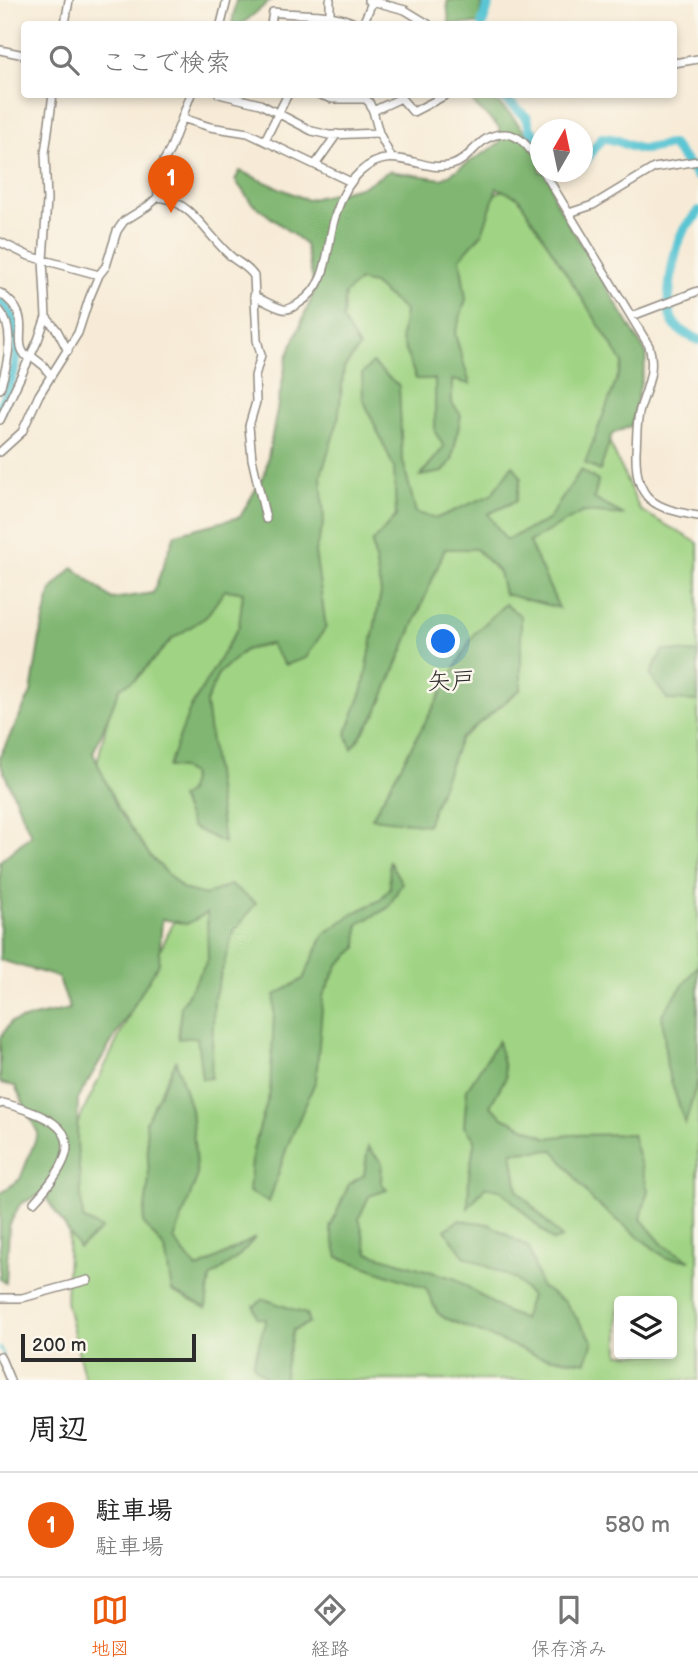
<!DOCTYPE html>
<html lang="ja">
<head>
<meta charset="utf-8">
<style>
	body { margin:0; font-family:"Balsamiq Sans","Klee One",sans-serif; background:#f6f6f6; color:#222 }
	.controls { position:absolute; right:21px; bottom:21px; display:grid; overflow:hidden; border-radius:7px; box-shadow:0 4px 10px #0003 }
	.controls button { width:63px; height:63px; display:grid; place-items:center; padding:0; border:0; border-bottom:2px solid #e0e0e0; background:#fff; color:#222; font:35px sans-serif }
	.compass { position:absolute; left:530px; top:119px; width:63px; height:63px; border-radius:50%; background:#fff; box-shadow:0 4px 10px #0003; rotate:9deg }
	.scale { position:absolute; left:21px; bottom:18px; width:175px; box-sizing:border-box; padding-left:7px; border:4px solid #2b2b2b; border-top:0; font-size:19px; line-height:24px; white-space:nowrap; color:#2b2b2b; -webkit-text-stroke:5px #fbf7ec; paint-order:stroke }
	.you { position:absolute; left:444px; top:642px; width:24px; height:24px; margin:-18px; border:5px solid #fff; border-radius:50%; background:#1a73e8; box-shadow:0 0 0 10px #1a73e833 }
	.badge { display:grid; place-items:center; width:46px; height:46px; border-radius:50%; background:#ea580c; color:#fff; font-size:23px; font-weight:700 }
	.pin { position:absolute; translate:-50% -58px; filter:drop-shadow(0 2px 4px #0008) }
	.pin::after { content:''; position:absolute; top:37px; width:24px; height:21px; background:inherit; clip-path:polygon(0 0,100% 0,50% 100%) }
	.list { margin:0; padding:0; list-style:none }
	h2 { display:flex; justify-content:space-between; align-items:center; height:91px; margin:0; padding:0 28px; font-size:30px }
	h2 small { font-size:23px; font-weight:400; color:#767676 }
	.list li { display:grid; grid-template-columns:46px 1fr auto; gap:21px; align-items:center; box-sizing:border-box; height:105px; padding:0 28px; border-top:2px solid #e0e0e0 }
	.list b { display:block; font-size:26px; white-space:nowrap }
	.list p { margin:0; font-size:23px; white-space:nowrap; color:#767676 }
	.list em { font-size:23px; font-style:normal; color:#767676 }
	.icon { flex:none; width:38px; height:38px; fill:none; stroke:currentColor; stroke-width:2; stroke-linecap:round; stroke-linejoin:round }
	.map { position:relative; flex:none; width:698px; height:1380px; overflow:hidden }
	.search { position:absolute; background:#fff; box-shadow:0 4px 10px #0003; left:21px; right:21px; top:21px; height:77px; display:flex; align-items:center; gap:18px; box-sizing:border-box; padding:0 24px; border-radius:7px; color:#767676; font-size:26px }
	.sheet { height:196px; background:#fff }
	nav { display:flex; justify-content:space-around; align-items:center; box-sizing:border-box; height:98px; border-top:2px solid #e0e0e0; background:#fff; font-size:19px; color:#767676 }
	nav a { display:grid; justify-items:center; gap:4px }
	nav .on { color:#ea580c }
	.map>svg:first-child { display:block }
	.green { fill:#a0d484; stroke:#668058; stroke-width:2; fill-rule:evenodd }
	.forest { fill:#80b672; stroke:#56704e; stroke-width:2 }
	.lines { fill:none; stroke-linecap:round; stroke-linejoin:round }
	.stream { stroke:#5ac5d3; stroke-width:2 }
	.river { stroke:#5ac5d3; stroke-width:10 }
	.street-casing { stroke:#918b81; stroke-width:10 }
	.street { stroke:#fff; stroke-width:7 }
	.labels { text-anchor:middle; stroke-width:5; stroke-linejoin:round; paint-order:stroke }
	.quarter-label { font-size:24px; fill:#2b2b2b; stroke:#fbf7ec }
</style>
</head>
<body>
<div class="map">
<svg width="698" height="1380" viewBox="0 0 698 1380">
	<rect width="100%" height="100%" fill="#fbf7ec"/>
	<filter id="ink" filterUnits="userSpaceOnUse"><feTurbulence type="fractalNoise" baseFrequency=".0143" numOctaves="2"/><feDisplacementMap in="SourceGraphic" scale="14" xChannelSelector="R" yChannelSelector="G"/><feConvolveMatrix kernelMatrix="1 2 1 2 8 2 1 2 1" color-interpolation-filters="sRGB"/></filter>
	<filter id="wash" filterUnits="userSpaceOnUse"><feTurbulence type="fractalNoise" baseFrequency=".00686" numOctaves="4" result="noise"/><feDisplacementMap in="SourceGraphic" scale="28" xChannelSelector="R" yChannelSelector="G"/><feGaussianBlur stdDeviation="1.57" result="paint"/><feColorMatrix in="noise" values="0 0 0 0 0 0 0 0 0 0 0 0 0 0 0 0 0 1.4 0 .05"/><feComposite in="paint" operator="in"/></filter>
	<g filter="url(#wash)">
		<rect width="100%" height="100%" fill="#f7ebd7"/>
		<path class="green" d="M518,184L629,363L604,430L640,510L698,543V1380H85L66,1301L73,1133L178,913L90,793L123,654L235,569L352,254ZM619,1301H672V1354H619Z"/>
		<path class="forest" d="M236,0H271L242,24H232Z
			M447,0H483L479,24H449Z
			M468,95H489L511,115L540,151V172H549L554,199L647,355L631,426L612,434L600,471L585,463L623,363L518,197L497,188L482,234L460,258L466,299L455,334L470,384L452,380V403L461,415L452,460L443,472L420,476L444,447L435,432V379H416L401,338L405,311L373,284L359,281L345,294L343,320L359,348L344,368L338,421L321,475L324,522L315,552L326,627L306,658L285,665L270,644L245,650L218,674L206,703L224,843L192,827L180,798L188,792L192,775L181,768L168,767L190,709L239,626L243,592L225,590L206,617L172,639L136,679L120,688L93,753L118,809L151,857L183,889L205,895L230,885L256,903L233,933L214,998L211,1078L202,1079L197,1037L178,1039L181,1006L208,960L207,913L187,924L162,919L159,963L78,1098L77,1142L83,1219L102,1229L79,1248L43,1193L20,1204L9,1226L6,1283L0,1279V1194L20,1179L38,1133L15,1086L0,1083V1038L11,1022L70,1009L58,977L0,960V861L31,835L0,763V756L31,693L40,637L51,590L73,567L112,599L153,593L175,534L240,517L265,473L287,357L315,290L305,244L251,202L235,180L240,171L307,200L364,186L389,171L442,179L500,143L499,127L477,107Z
			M372,363L399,386L402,457L416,513L437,518L491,495L513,465L521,477L516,501L488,514L506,540L548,520L581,470L598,481L594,499L624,515L583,512L529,542L559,608L504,594L499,572L476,549H445L377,712L352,749L346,734L363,689L381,592L372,543L396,516L394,468L363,399L362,374Z
			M505,604L521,616V689L460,739L427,825L372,818L474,634Z
			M663,650L698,653V701L668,700L650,675Z
			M389,861L402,883L388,908L358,924L357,948L338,965L323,996L316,1080L287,1147L269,1202L249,1192L253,1150L270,1092L275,995L303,979L324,934L354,913L380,900L390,888Z
			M698,965V1079L685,1124L667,1068L662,1014Z
			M498,1041L506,1077L490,1106L503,1117L547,1138L570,1135L632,1134L648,1190L641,1219L663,1245L690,1260L666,1258L593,1201L554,1150L512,1152L518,1191L562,1238L553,1241L500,1189L485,1187L468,1208L469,1174L475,1139L464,1127L467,1089Z
			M176,1061L191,1109L197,1177L174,1240L197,1269L255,1238L237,1258L210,1278L206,1308L172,1291L165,1249L143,1223L149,1179L146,1121Z
			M368,1147L382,1163L381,1182L387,1190L369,1196L359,1218L368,1253L456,1279L504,1311L523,1319L531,1296L515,1279L464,1256L445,1230L459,1220L489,1224L529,1248L541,1287L565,1302L593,1341L586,1362L538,1356L445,1318L437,1312L426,1288L338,1257L330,1228L349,1184L364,1175Z
			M264,1299L306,1314L309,1323L293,1330L285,1367V1380H269L253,1365L266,1319L257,1318L254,1306Z"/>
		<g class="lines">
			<path class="stream" d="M0,1347L4,1356"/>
			<path class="river" d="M482,24L490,0
				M500,94L527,118L530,129L540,141
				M582,165L602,138C620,138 628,148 642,149C651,149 662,145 672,145L698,177
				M698,211C695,219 689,221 685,228C674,245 664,302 672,320C677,331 688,335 698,340
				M0,301C32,328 13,379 0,411"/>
		</g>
	</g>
	<g filter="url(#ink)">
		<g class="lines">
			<defs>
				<path id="street" d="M368,0L405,10L428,24
					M330,15V0
					M65,24L69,0
					M221,24L227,0
					M271,24L273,12C301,16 331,11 356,24
					M363,24L373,0
					M0,50L24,55
					M674,63L698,59
					M219,94L260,104L312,131L329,135L379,133
					M318,94L332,99H363
					M359,94L369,102L373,111L379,133L391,157
					M510,95L512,94
					M373,111L401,98L413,112L448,94
					M182,118L210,127L248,133L351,182
					M265,140L288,94
					M315,165L337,134
					M544,172L649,346C656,369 647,387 640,409C636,423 637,438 636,452C635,501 654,508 698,516
					M158,197C192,200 209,239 234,259C242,265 248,267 254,276L257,340L261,355L255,376L256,402L249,426L252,459L266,519
					M569,213L593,205L654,168L698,161
					M0,242L29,256L99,275
					M0,293C38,319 8,340 28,358
					M254,296C263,300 274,307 283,309C289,310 293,307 298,304C334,282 324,241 338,208C342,196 350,181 360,172C394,141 420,174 452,165C473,159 478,133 506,134C522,135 533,152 540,165
					M0,311C16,330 7,367 0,389
					M632,316L698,291
					M46,317L57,330L68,351
					M30,355L44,366L51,376
					M0,420L38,340L46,317L43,260L47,200L45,153L53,94
					M0,452L22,432L39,395L78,333L89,299L99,275L106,266L117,231L124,221L148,206L158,197L157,173L170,150L191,94
					M0,1104L3,1103C76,1122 87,1144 34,1202
					M0,1298H22L88,1280
					M0,1356L10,1380"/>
			</defs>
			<use href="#street" class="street-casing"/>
			<use href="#street" class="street"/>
		</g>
	</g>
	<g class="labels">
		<g class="quarter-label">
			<text x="451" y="689">矢戸</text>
		</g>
	</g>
</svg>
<div class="controls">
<button><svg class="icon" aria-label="layers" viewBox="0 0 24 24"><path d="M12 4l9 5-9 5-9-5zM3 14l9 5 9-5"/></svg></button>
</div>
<svg class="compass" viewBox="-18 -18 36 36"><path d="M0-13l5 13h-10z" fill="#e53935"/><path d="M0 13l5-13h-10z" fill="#767676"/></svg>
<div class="scale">200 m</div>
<div class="you"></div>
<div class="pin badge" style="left:171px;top:213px">1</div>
<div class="search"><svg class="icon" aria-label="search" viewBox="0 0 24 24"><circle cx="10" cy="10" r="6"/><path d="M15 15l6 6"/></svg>ここで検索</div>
</div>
<section class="sheet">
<h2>周辺<small></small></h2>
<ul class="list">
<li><span class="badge">1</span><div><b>駐車場</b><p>駐車場</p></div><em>580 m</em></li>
</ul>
</section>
<nav>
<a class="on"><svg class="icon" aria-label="map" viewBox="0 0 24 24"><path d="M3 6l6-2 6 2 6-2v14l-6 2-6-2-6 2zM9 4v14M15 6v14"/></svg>地図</a>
<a><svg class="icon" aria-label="directions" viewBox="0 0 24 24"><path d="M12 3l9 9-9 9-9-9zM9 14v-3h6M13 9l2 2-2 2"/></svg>経路</a>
<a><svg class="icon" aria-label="saved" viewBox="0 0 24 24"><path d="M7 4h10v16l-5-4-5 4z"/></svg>保存済み</a>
</nav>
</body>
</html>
